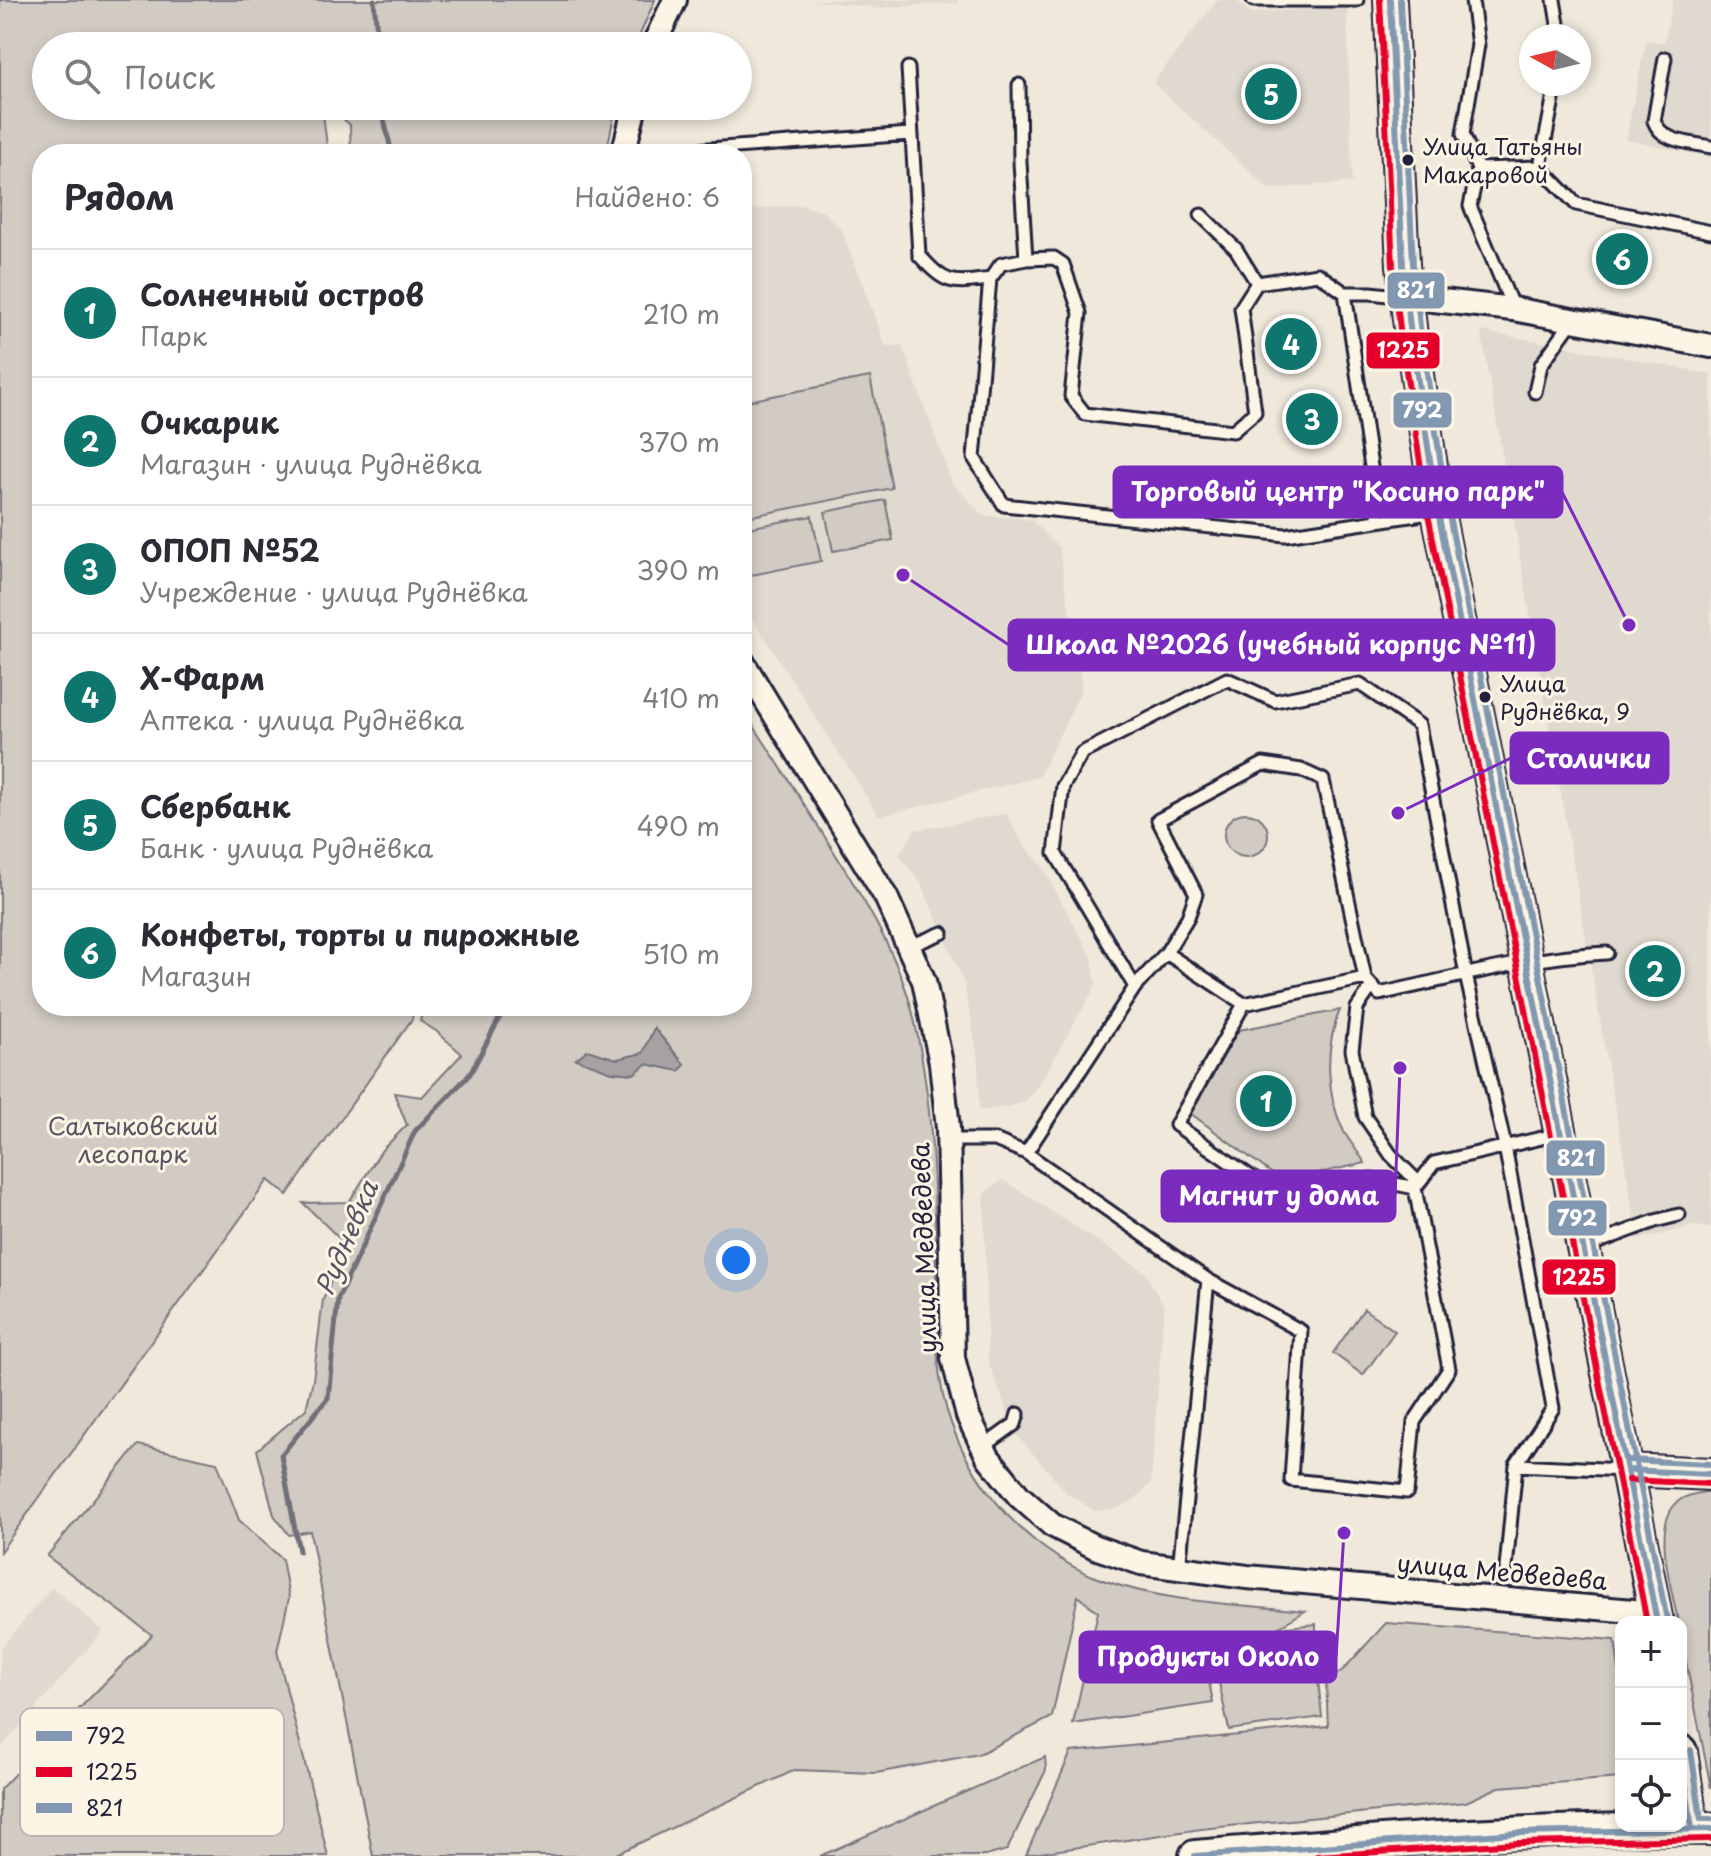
<!DOCTYPE html>
<html lang="ru">
<head>
<meta charset="utf-8">
<style>
	body { margin:0; font-family:"Playpen Sans",sans-serif; background:#f2f2f3; color:#2b2b33 }
	.controls { position:absolute; right:24px; bottom:24px; display:grid; overflow:hidden; border-radius:16px; box-shadow:0 4px 12px #0003 }
	.controls button { width:72px; height:72px; display:grid; place-items:center; padding:0; border:0; border-bottom:2px solid #e1e1e2; background:#fff; color:#2b2b33; font:40px sans-serif }
	.compass { position:absolute; left:1519px; top:24px; width:72px; height:72px; border-radius:50%; background:#fff; box-shadow:0 4px 12px #0003; rotate:278deg }
	.you { position:absolute; left:736px; top:1260px; width:28px; height:28px; margin:-20px; border:6px solid #fff; border-radius:50%; background:#1a73e8; box-shadow:0 0 0 12px #1a73e833 }
	.badge { display:grid; place-items:center; width:52px; height:52px; border-radius:50%; background:#0f766e; color:#fff; font-size:26px; font-weight:700 }
	.pin { position:absolute; translate:-50% -50%; border:4px solid #fff; box-shadow:0 2px 8px #0006 }
	.list { margin:0; padding:0; list-style:none }
	h2 { display:flex; justify-content:space-between; align-items:center; height:104px; margin:0; padding:0 32px; font-size:34px }
	h2 small { font-size:26px; font-weight:400; color:#7c7c81 }
	.list li { display:grid; grid-template-columns:52px 1fr auto; gap:24px; align-items:center; box-sizing:border-box; height:128px; padding:0 32px; border-top:2px solid #e1e1e2 }
	.list b { display:block; font-size:30px; white-space:nowrap }
	.list p { margin:0; font-size:26px; white-space:nowrap; color:#7c7c81 }
	.list em { font-size:26px; font-style:normal; color:#7c7c81 }
	.icon { flex:none; width:44px; height:44px; fill:none; stroke:currentColor; stroke-width:2; stroke-linecap:round; stroke-linejoin:round }
	.map { position:relative; flex:none; width:1711px; height:1856px; overflow:hidden }
	.search { position:absolute; background:#fff; box-shadow:0 4px 12px #0003; left:32px; top:32px; width:720px; height:88px; display:flex; align-items:center; gap:20px; box-sizing:border-box; padding:0 28px; border-radius:44px; color:#7c7c81; font-size:30px }
	.panel { position:absolute; background:#fff; box-shadow:0 4px 12px #0003; left:32px; top:144px; width:720px; height:872px; border-radius:32px }
	.map>svg:first-child { display:block }
	.built { fill:#e0d9cf }
	.green { fill:#d1cbc3; stroke:#7a767f; stroke-width:2 }
	.water { fill:#a6a2a2; stroke:#716f79; stroke-width:2 }
	.lines { fill:none; stroke-linecap:round; stroke-linejoin:round }
	.stream { stroke:#716f79; stroke-width:5 }
	.lane-casing { stroke:#22223b; stroke-width:17 }
	.street-casing { stroke:#22223b; stroke-width:28 }
	.secondary-casing { stroke:#22223b; stroke-width:36 }
	.lane { stroke:#fcf5e5; stroke-width:11 }
	.street { stroke:#fcf5e5; stroke-width:22 }
	.secondary { stroke:#fcf5e5; stroke-width:30 }
	.bus-1-casing { stroke:#fcf5e5; stroke-width:12 }
	.bus-2-casing { stroke:#fcf5e5; stroke-width:12 }
	.bus-3-casing { stroke:#fcf5e5; stroke-width:12 }
	.bus-1 { stroke:#8298b1; stroke-width:6 }
	.bus-2 { stroke:#e4002b; stroke-width:6 }
	.bus-3 { stroke:#8298b1; stroke-width:6 }
	.bus-dot { fill:#22223b; stroke:#fcf5e5; stroke-width:3 }
	.labels { text-anchor:middle; stroke-width:6; stroke-linejoin:round; paint-order:stroke }
	.bus-label { font-size:22px; fill:#22223b; stroke:#fcf5e5; text-anchor:start }
	.park-label { font-size:24px; fill:#575564; stroke:#fcf5e5 }
	.street-label { font-size:24px; fill:#22223b; stroke:#fcf5e5 }
	.water-label { font-size:26px; font-style:italic; fill:#575564; stroke:#fcf5e5 }
	.key { fill:#fcf5e5; stroke:#bbb6b2; stroke-width:2 }
	.key-label { font-size:22px; fill:#22223b }
	.leader { fill:none; stroke:#7b2cbf; stroke-width:3 }
	.callout-dot { fill:#7b2cbf; stroke:#fcf5e5; stroke-width:3 }
	.callout { fill:#7b2cbf; stroke:#7b2cbf; stroke-width:3 }
	.callout-label { font-size:26px; text-anchor:middle; font-weight:bold; fill:#fff }
	.line-badge { stroke:#fcf5e5; stroke-width:3 }
	.badge-label { font-size:22px; text-anchor:middle; font-weight:bold; fill:#fff }
</style>
</head>
<body>
<div class="map">
<svg width="1711" height="1856" viewBox="0 0 1711 1856">
	<rect width="100%" height="100%" fill="#efe8db"/>
	<filter id="ink" filterUnits="userSpaceOnUse"><feTurbulence type="fractalNoise" baseFrequency=".0125" numOctaves="2"/><feDisplacementMap in="SourceGraphic" scale="16" xChannelSelector="R" yChannelSelector="G"/><feConvolveMatrix kernelMatrix="1 2 1 2 8 2 1 2 1" color-interpolation-filters="sRGB"/></filter>
	<g filter="url(#ink)">
		<path class="built" d="M808,0H958V3L879,8Z
			M1217,0H1236L1250,13L1347,7L1352,182L1269,189L1153,83Z
			M1673,0H1711V157L1626,140L1646,40L1664,43Z
			M798,205L822,211L841,229L886,347L902,345L952,483L983,515L1032,520L1059,548L1082,689L1039,777L879,816L742,602V210Z
			M1481,331L1711,374V1228L1693,1226L1638,1240Z
			M1006,814L1023,844L1042,866L1092,958L1096,985L1043,1078L1026,1101L1011,1106L979,1111L978,1057L964,983L921,883L899,855L915,830Z
			M1003,1180L1145,1272L1164,1306L1151,1483L1135,1499L1118,1508L1095,1511L1067,1493L1015,1433L1022,1429L1023,1414L1009,1416L988,1361L984,1193Z
			M52,1587L103,1631L0,1749V1649Z"/>
		<path class="green" d="M0,0H655L635,46H46V106H322L328,154H42V1006H414L412,1019L287,1195L268,1180L0,1552Z
			M329,106H616L606,154H351L350,125Z
			M870,377L892,488L742,518V402Z
			M885,500L893,540L833,551L825,512Z
			M812,516L821,561L742,577V529Z
			M742,708C774,757 806,806 836,855C869,908 902,962 915,1023C933,1104 935,1187 936,1269C937,1305 935,1343 940,1378C951,1464 1021,1551 1103,1580C1166,1603 1239,1604 1305,1611L1277,1628L1316,1624V1632L1205,1659L1213,1703L1073,1724L1098,1612L1078,1596L1052,1717L979,1754L876,1773L795,1770L612,1856H373L310,1531L289,1535L274,1515L257,1450L306,1409L313,1380L323,1300L346,1245L303,1203L349,1202L382,1150L407,1125L394,1093L422,1097L462,1054L436,1031L420,1021L424,1006H742Z
			M1224 835a22 22 0 1 1 44 0a22 22 0 1 1-44 0Z
			M1340,1010C1324,1048 1326,1095 1344,1132C1350,1142 1359,1153 1365,1163L1282,1181L1190,1113L1239,1030Z
			M1364,1309L1395,1331L1363,1375L1333,1353Z
			M138,1445L217,1462L239,1520L282,1559L289,1598L277,1651L328,1856H0V1789L152,1635L47,1556Z
			M1711,1491V1788L1681,1637V1622H1678C1673,1591 1649,1522 1680,1500C1688,1494 1702,1493 1711,1491Z
			M1386,1623L1615,1640L1621,1684V1778L1499,1787L1466,1802L1201,1829L1026,1855L1071,1752L1328,1726L1326,1682L1344,1669Z
			M1315,1651L1322,1717L1229,1730L1215,1664Z
			M1045,1757L1046,1770L1007,1850L986,1856H820Z"/>
		<path class="water" d="M654,1028L685,1065L679,1071L646,1064L634,1074L612,1072L576,1059L587,1050L617,1059L643,1053Z"/>
		<g class="lines">
			<path class="stream" d="M374,0L378,46
				M381,106L392,154
				M299,1551L281,1455L328,1398L338,1299L415,1131L470,1074L506,1006"/>
			<defs>
				<path id="lane" d="M1253,0H1357
					M1472,0L1478,45L1463,134L1478,169L1470,206L1513,308
					M1554,0L1560,36
					M1665,58L1654,121C1662,143 1690,142 1711,147
					M908,68L919,255C946,285 951,284 990,279L1001,264L1026,259
					M1556,84L1540,167L1576,204L1711,232
					M1019,85L1020,162L1026,259L1054,258L1063,264L1080,313L1071,396L1085,414L1233,431L1255,412L1241,308L1257,283L1318,274L1345,293H1371L1405,297
					M641,154L910,134
					M1478,169L1540,167
					M1201,215L1236,249L1257,283
					M990,279L974,458L1004,505L1285,535L1436,512
					M1345,293L1379,520
					M1535,392L1541,365L1573,320
					M1391,635L1462,644
					M910,946L942,933
					M1166,953L1244,1004
					M1365,978L1244,1004L1176,1125L1280,1197L1371,1179L1415,1188
					M1372,986L1357,1008L1352,1050L1365,1117L1391,1155L1419,1183
					M1135,987L1055,853L1063,786L1082,753L1227,679L1275,701L1360,684L1419,725L1466,975L1505,1146L1553,1408L1516,1465L1506,1568
					M948,1140H995L1026,1153L1208,1280L1301,1331L1291,1480L1407,1492L1414,1422L1449,1369L1415,1188L1434,1163L1559,1134
					M1026,1153L1135,987L1166,953L1188,917L1196,894L1158,820L1263,764L1301,770L1323,780L1365,978L1379,994C1454,978 1531,956 1607,953
					M1585,1247L1655,1221L1679,1215
					M983,1447L1015,1424L1018,1414
					M1516,1465L1624,1470
					M1179,1569L1208,1280"/>
				<path id="street" d="M653,46L675,0
					M623,154L635,106
					M1407,297L1513,309L1711,346
					M742,661L886,897L924,981L941,1063L948,1128L953,1358L968,1416L988,1457L1019,1496L1052,1525L1095,1547L1141,1563L1247,1577L1656,1613"/>
				<path id="secondary" d="M1390,0L1403,265L1411,336L1438,512L1657,1622
					M1628,1470L1711,1474
					M1681,1751L1692,1829
					M1195,1856C1366,1842 1539,1826 1711,1829"/>
			</defs>
			<use href="#lane" class="lane-casing"/>
			<use href="#street" class="street-casing"/>
			<use href="#secondary" class="secondary-casing"/>
			<use href="#lane" class="lane"/>
			<use href="#street" class="street"/>
			<use href="#secondary" class="secondary"/>
			<defs>
				<path id="bus-1" d="M1390,0L1403,265L1411,336L1438,512L1657,1622
					M1628,1470L1711,1474
					M1681,1751L1692,1829
					M1195,1856L1517,1833L1711,1829"/>
				<path id="bus-2" d="M1380,0L1393,266L1401,338L1428,514L1647,1622
					M1628,1480L1711,1484
					M1317,1856L1518,1843L1711,1839"/>
				<path id="bus-3" d="M1400,0L1413,264L1421,335L1448,510L1667,1620
					M1628,1460L1711,1464
					M1691,1750L1701,1819H1711"/>
			</defs>
			<use href="#bus-1" class="bus-1-casing"/>
			<use href="#bus-2" class="bus-2-casing"/>
			<use href="#bus-3" class="bus-3-casing"/>
			<use href="#bus-1" class="bus-1"/>
			<use href="#bus-2" class="bus-2"/>
			<use href="#bus-3" class="bus-3"/>
		</g>
	</g>
	<g class="bus-dot">
		<circle cx="1408" cy="160" r="7"/>
		<circle cx="1485" cy="697" r="7"/>
	</g>
	<g class="labels">
		<g class="bus-label">
			<text x="1423" y="155">Улица Татьяны<tspan x="1423" dy="28">Макаровой</tspan></text>
			<text x="1500" y="692">Улица<tspan x="1500" dy="28">Руднёвка, 9</tspan></text>
		</g>
		<g class="park-label">
			<text x="133" y="1135">Салтыковский<tspan x="133" dy="28">лесопарк</tspan></text>
		</g>
		<g class="street-label">
			<text transform="translate(925 1248) rotate(-92)" y="8">улица Медведева</text>
			<text transform="translate(1502 1573) rotate(5)" y="8">улица Медведева</text>
		</g>
		<g class="water-label">
			<text transform="translate(347 1238) rotate(-67)" y="9">Рудневка</text>
		</g>
	</g>
	<rect x="20" y="1708" width="264" height="128" rx="12" class="key"/>
	<rect x="36" y="1731" width="36" height="10" fill="#8298b1"/>
	<rect x="36" y="1767" width="36" height="10" fill="#e4002b"/>
	<rect x="36" y="1803" width="36" height="10" fill="#8298b1"/>
	<g class="key-label">
		<text x="86" y="1744">792</text>
		<text x="86" y="1780">1225</text>
		<text x="86" y="1816">821</text>
	</g>
	<path class="leader" d="M1629 625L1562 492M903 575L1009 645M1398 813L1511 758M1400 1068L1395 1196M1344 1533L1336 1657"/>
	<g class="callout-dot">
		<circle cx="1629" cy="625" r="8"/>
		<circle cx="903" cy="575" r="8"/>
		<circle cx="1398" cy="813" r="8"/>
		<circle cx="1400" cy="1068" r="8"/>
		<circle cx="1344" cy="1533" r="8"/>
	</g>
	<g class="callout">
		<rect x="1114" y="467" width="448" height="50" rx="8"/>
		<rect x="1009" y="620" width="545" height="50" rx="8"/>
		<rect x="1511" y="733" width="157" height="50" rx="8"/>
		<rect x="1162" y="1171" width="233" height="50" rx="8"/>
		<rect x="1080" y="1632" width="256" height="50" rx="8"/>
	</g>
	<g class="callout-label">
		<text x="1338" y="501">Торговый центр "Косино парк"</text>
		<text x="1281" y="654">Школа №2026 (учебный корпус №11)</text>
		<text x="1589" y="768">Столички</text>
		<text x="1279" y="1205">Магнит у дома</text>
		<text x="1208" y="1666">Продукты Около</text>
	</g>
	<g class="line-badge">
		<rect x="1386" y="271" width="60" height="39" rx="8" fill="#8298b1"/>
		<rect x="1365" y="331" width="76" height="39" rx="8" fill="#e4002b"/>
		<rect x="1392" y="391" width="61" height="38" rx="8" fill="#8298b1"/>
		<rect x="1545" y="1139" width="61" height="38" rx="8" fill="#8298b1"/>
		<rect x="1547" y="1199" width="61" height="38" rx="8" fill="#8298b1"/>
		<rect x="1541" y="1258" width="76" height="38" rx="8" fill="#e4002b"/>
	</g>
	<g class="badge-label">
		<text x="1416" y="298">821</text>
		<text x="1403" y="358">1225</text>
		<text x="1422" y="418">792</text>
		<text x="1576" y="1166">821</text>
		<text x="1577" y="1226">792</text>
		<text x="1579" y="1285">1225</text>
	</g>
</svg>
<div class="controls">
<button>+</button>
<button>−</button>
<button><svg class="icon" aria-label="locate" viewBox="0 0 24 24"><circle cx="12" cy="12" r="6"/><path d="M12 2v4M12 18v4M2 12h4M18 12h4"/></svg></button>
</div>
<svg class="compass" viewBox="-18 -18 36 36"><path d="M0-13l5 13h-10z" fill="#e53935"/><path d="M0 13l5-13h-10z" fill="#7c7c81"/></svg>
<div class="you"></div>
<div class="pin badge" style="left:1266px;top:1101px">1</div>
<div class="pin badge" style="left:1655px;top:971px">2</div>
<div class="pin badge" style="left:1312px;top:419px">3</div>
<div class="pin badge" style="left:1291px;top:344px">4</div>
<div class="pin badge" style="left:1271px;top:94px">5</div>
<div class="pin badge" style="left:1622px;top:259px">6</div>
<div class="search"><svg class="icon" aria-label="search" viewBox="0 0 24 24"><circle cx="10" cy="10" r="6"/><path d="M15 15l6 6"/></svg>Поиск</div>
<section class="panel">
<h2>Рядом<small>Найдено: 6</small></h2>
<ul class="list">
<li><span class="badge">1</span><div><b>Солнечный остров</b><p>Парк</p></div><em>210 m</em></li>
<li><span class="badge">2</span><div><b>Очкарик</b><p>Магазин · улица Руднёвка</p></div><em>370 m</em></li>
<li><span class="badge">3</span><div><b>ОПОП №52</b><p>Учреждение · улица Руднёвка</p></div><em>390 m</em></li>
<li><span class="badge">4</span><div><b>X-Фарм</b><p>Аптека · улица Руднёвка</p></div><em>410 m</em></li>
<li><span class="badge">5</span><div><b>Сбербанк</b><p>Банк · улица Руднёвка</p></div><em>490 m</em></li>
<li><span class="badge">6</span><div><b>Конфеты, торты и пирожные</b><p>Магазин</p></div><em>510 m</em></li>
</ul>
</section>
</div>
</body>
</html>
